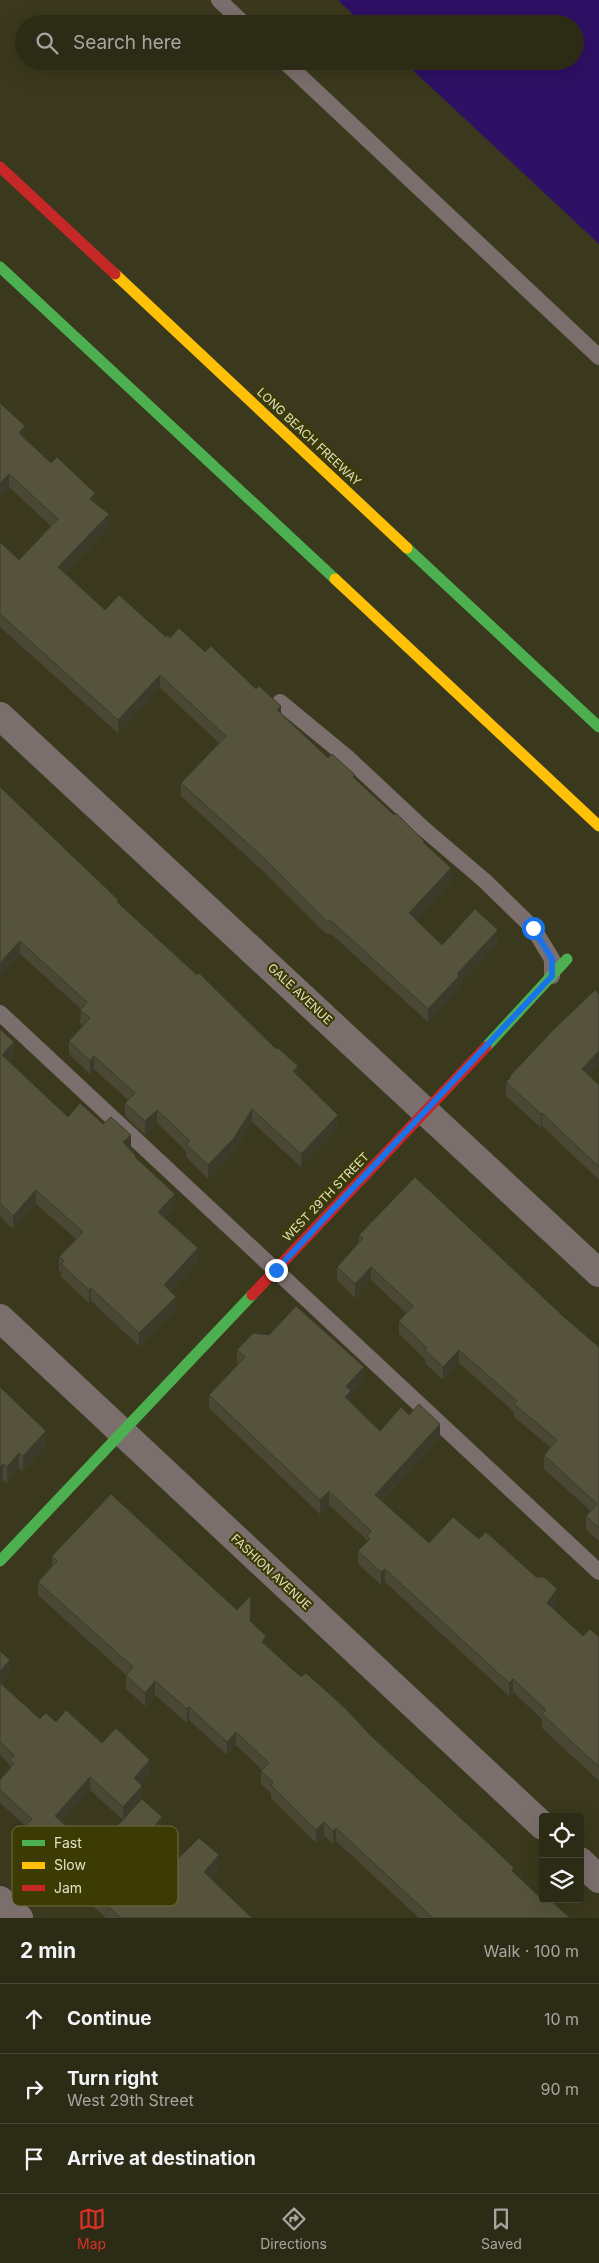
<!DOCTYPE html>
<html lang="en">
<head>
<meta charset="utf-8">
<style>
	body { margin:0; font-family:Inter,sans-serif; background:#383723; color:#f1f3f6 }
	.controls { position:absolute; right:15px; bottom:15px; display:grid; overflow:hidden; border-radius:5px; box-shadow:0 5px 20px #0002 }
	.controls button { width:45px; height:45px; display:grid; place-items:center; padding:0; border:0; border-bottom:1px solid #484735; background:#2c2b16; color:#f1f3f6; font:25px sans-serif }
	.stop { position:absolute; width:15px; height:15px; margin:-11px; border:4px solid #1a73e8; border-radius:50%; background:#fff }
	.stop.end { background:#1a73e8; border-color:#fff; box-shadow:0 1px 5px #0008 }
	.list { margin:0; padding:0; list-style:none }
	h2 { display:flex; justify-content:space-between; align-items:center; height:65px; margin:0; padding:0 20px; font-size:21px }
	h2 small { font-size:16px; font-weight:400; color:#a6a7a1 }
	.list li { display:grid; grid-template-columns:32px 1fr auto; gap:15px; align-items:center; box-sizing:border-box; height:70px; padding:0 20px; border-top:1px solid #484735 }
	.list b { display:block; font-size:19px; white-space:nowrap }
	.list p { margin:0; font-size:16px; white-space:nowrap; color:#a6a7a1 }
	.list em { font-size:16px; font-style:normal; color:#a6a7a1 }
	.icon { flex:none; width:28px; height:28px; fill:none; stroke:currentColor; stroke-width:2; stroke-linecap:round; stroke-linejoin:round }
	.map { position:relative; flex:none; width:599px; height:1918px; overflow:hidden }
	.search { position:absolute; background:#2c2b16; box-shadow:0 5px 20px #0002; left:15px; right:15px; top:15px; height:55px; display:flex; align-items:center; gap:12px; box-sizing:border-box; padding:0 18px; border-radius:28px; color:#a6a7a1; font-size:19px }
	.sheet { height:275px; background:#2c2b16 }
	nav { display:flex; justify-content:space-around; align-items:center; box-sizing:border-box; height:70px; border-top:1px solid #484735; background:#2c2b16; font-size:14px; color:#a6a7a1 }
	nav a { display:grid; justify-items:center; gap:2px }
	nav .on { color:#d93025 }
	.map>svg:first-child { display:block }
	.water { fill:#2e1065 }
	.lines { fill:none; stroke-linecap:round; stroke-linejoin:round }
	.lane { stroke:#7b6f6d; stroke-width:16 }
	.street { stroke:#7b6f6d; stroke-width:28 }
	.fast { stroke:#4caf50; stroke-width:11 }
	.slow { stroke:#ffc107; stroke-width:11 }
	.jam { stroke:#c62828; stroke-width:11 }
	.wall { fill:#4a4734; fill-rule:evenodd }
	.shaded-wall { fill:#3c3a2a }
	.building { fill:#56533c; stroke:#3c3a2a }
	.route { stroke:#1a73e8; stroke-width:6 }
	.labels { text-anchor:middle; stroke-width:4.5; stroke-linejoin:round; paint-order:stroke }
	.street-label { font-size:12px; fill:#e0e1c7; stroke:#3c3b04 }
	.key { fill:#3c3b04; stroke:#6d6d3e; stroke-width:1 }
	.key-label { font-size:14px; fill:#e0e1c7 }
</style>
</head>
<body>
<div class="map">
<svg width="599" height="1918" viewBox="0 0 599 1918">
	<rect width="100%" height="100%" fill="#3a391d"/>
	<path class="water" d="M338,0H599V244L403,61H575V24H363Z"/>
	<g class="lines">
		<path class="lane" d="M219,0L244,24
			M284,61L599,357
			M280,702L348,758L424,829L485,881L533,928L552,959V976
			M0,1013L599,1572"/>
		<path class="street" d="M0,716L599,1273
			M0,1318L543,1826
			M580,1861L599,1879
			M0,1900L19,1918"/>
		<path class="fast" d="M0,267L335,579
			M407,548L599,727
			M486,1047L567,959
			M0,1561L252,1295"/>
		<path class="slow" d="M115,274L407,548
			M335,579L599,826"/>
		<path class="jam" d="M0,167L115,274
			M252,1295L486,1047"/>
	</g>
	<path class="wall" d="M0,403L25,439L51,463L95,503L109,527L65,573L105,610L166,637L170,638L205,652L281,713L328,758L355,779L424,844L451,882L415,919L442,945L498,943L459,985V989L428,1022L339,941L331,934H326L265,873L181,796V783L219,743L160,688L118,733L0,627V542L19,560L51,526L9,487L0,496Z
		M0,787L118,903L298,1075L338,1128L301,1167L252,1122L234,1152L208,1179L186,1157V1151L157,1123L145,1135L125,1116V1103L128,1100L94,1069L90,1074L69,1054V1041L83,1026L80,1023L81,1009L20,954L0,976Z
		M599,994V1064L589,1075L599,1085V1180L542,1126L541,1128L506,1096V1082L510,1079V1076Z
		M0,1029L14,1055L9,1062L68,1117L103,1124L131,1149H130L136,1158L175,1207L164,1218L198,1262L171,1291L176,1310L139,1346L91,1301L89,1303L61,1277V1272L59,1270V1257L76,1239L36,1204L13,1229L0,1216Z
		M359,1235L564,1317L599,1347V1541L586,1530V1516L591,1511L544,1469V1455L551,1448L514,1417V1412L459,1363L443,1380L425,1363V1359L399,1334V1321L406,1313L371,1280L355,1298L337,1280V1267L359,1243Z
		M237,1350L364,1380L351,1394V1403L380,1431L409,1415L440,1437L382,1501L429,1543L557,1602L552,1608L583,1636L599,1637V1781L542,1728V1719L513,1692L509,1696L385,1582L381,1585L358,1564V1551L367,1542V1540L329,1505L320,1514L209,1408V1395L238,1364L237,1363Z
		M0,1387L46,1446L23,1472L19,1468L7,1483L3,1480L0,1483Z
		M52,1556L237,1610L251,1609L250,1621L266,1646L301,1677L371,1736L545,1902L570,1918H419L336,1841L333,1844L324,1835L316,1843L271,1798V1793L261,1784V1771L262,1770L236,1745L227,1755L189,1720L187,1723L155,1695L145,1706L126,1689V1675L38,1595V1582L52,1566Z
		M0,1651L10,1673L1,1683L40,1719L56,1722L102,1743L150,1774L140,1784L142,1799L162,1830L123,1875L143,1893L219,1869L210,1879L252,1918H106L23,1842V1829L26,1826L0,1803V1780L10,1769V1765L0,1755ZM90,1790L123,1820L94,1851L61,1822Z"/>
	<path class="shaded-wall" d="M25,426V439L19,433Z
		M9,474V487L0,496V483Z
		M95,493V506L90,499Z
		M109,514V527L58,580V567Z
		M160,675V688L118,733V720Z
		M281,706V719L277,710Z
		M451,868V882L409,927V913Z
		M498,930V943L459,985V989L428,1022V1009L457,974Z
		M20,941V954L0,976V963Z
		M14,1042V1055L2,1069V1055Z
		M599,1051V1064L582,1083V1069Z
		M94,1056V1069L90,1074V1061Z
		M298,1066V1079L293,1071Z
		M252,1109V1122L234,1152L208,1179V1165Z
		M157,1110V1123L145,1135V1121Z
		M542,1113V1126L541,1128V1114Z
		M338,1115V1128L301,1167V1154Z
		M131,1135V1149L123,1156V1142Z
		M36,1190V1204L13,1229V1216Z
		M175,1194V1207L158,1225V1212Z
		M198,1248V1262L164,1299V1285Z
		M371,1267V1280L355,1298V1284Z
		M91,1288V1301L89,1303V1290Z
		M176,1297V1310L139,1346V1333Z
		M459,1350V1363L443,1380V1367Z
		M364,1367V1380L351,1394V1404L345,1397L346,1386Z
		M440,1424V1437L375,1508V1495Z
		M46,1431V1446L23,1472V1456Z
		M19,1453V1468L7,1483V1467Z
		M3,1464V1480L0,1483V1467Z
		M329,1491V1505L320,1514V1500Z
		M385,1569V1582L381,1585V1572Z
		M557,1589V1602L547,1616V1603Z
		M266,1636V1649L262,1642Z
		M10,1660V1673L0,1684V1671Z
		M513,1679V1692L509,1696V1683Z
		M155,1681V1695L145,1706V1693Z
		M189,1707V1720L187,1723V1709Z
		M236,1732V1745L227,1755V1742Z
		M150,1760V1774L134,1791V1778Z
		M90,1777V1790L55,1830V1816Z
		M142,1786V1799L123,1820V1807Z
		M162,1817V1830L117,1883V1869Z
		M324,1822V1835L316,1843V1830Z
		M336,1828V1841L333,1844V1831Z
		M219,1855V1869L204,1886V1872Z"/>
	<path class="building" d="M0,403L25,426L19,433L51,463L57,457L95,493L90,499L109,514L58,567L105,610L119,595L166,637L168,635L170,638L179,628L205,652L211,646L256,689L259,686L281,706L277,710L328,758L332,754L355,775L353,777L394,815L396,813L424,841L423,842L451,868L409,913L442,945L475,909L498,930L457,974L459,976L428,1009L339,928L331,921H326L265,859L181,783L226,736L160,675L118,720L0,614V542L19,560L58,519L9,474L0,483Z
		M0,787L107,889L118,900L117,902L197,975L199,973L276,1049L278,1048L298,1066L293,1071L338,1115L301,1154L252,1109L234,1138L208,1165L186,1144L190,1141L157,1110L145,1121L125,1103L135,1093L94,1056L90,1061L69,1041L90,1018L80,1010L87,1002L20,941L0,963V923L1,922L0,921Z
		M595,990L599,994V1051L582,1069L599,1085V1167L542,1113L541,1114L506,1082L511,1077L510,1076L553,1030Z
		M0,1029L14,1042L2,1055L68,1117L80,1103L103,1124L111,1117L131,1135L123,1142L136,1156L135,1157L175,1194L158,1212L198,1248L164,1285L176,1297L139,1333L91,1288L89,1290L61,1264L64,1261L59,1257L83,1232L36,1190L13,1216L0,1203Z
		M415,1177L564,1317L599,1347V1528L586,1516L597,1504L544,1455L557,1440L514,1404L517,1401L459,1350L443,1367L425,1350L427,1348L399,1321L413,1306L371,1267L355,1284L337,1267L363,1238L359,1235Z
		M296,1306L364,1367L346,1386L351,1391L345,1397L380,1431L401,1407L409,1415L419,1404L440,1424L375,1495L429,1543L453,1517L479,1539L486,1532L536,1577H544L557,1589L547,1603L583,1636L590,1629L599,1637V1767L542,1714L546,1710L513,1679L509,1683L385,1569L381,1572L358,1551L370,1539L367,1536L371,1531L329,1491L320,1500L209,1395L245,1357L237,1350L253,1333L269,1335Z
		M0,1387L46,1431L23,1456L19,1453L7,1467L3,1464L0,1467Z
		M111,1494L237,1610L251,1595L250,1621L266,1636L262,1642L301,1677L306,1673L345,1708L371,1736L489,1844L514,1868L512,1871L545,1902L548,1899H549L570,1918H433L336,1828L333,1831L324,1822L316,1830L271,1785L273,1782L261,1771L269,1763L236,1732L227,1742L189,1707L187,1709L155,1681L145,1693L126,1675L133,1667L38,1582L57,1561L52,1556Z
		M0,1651L10,1660L0,1671Z
		M0,1683L40,1719L46,1713L56,1722L66,1710L102,1743L116,1728L150,1760L134,1778L142,1786L123,1807L90,1777L55,1816L94,1851L142,1799L162,1817L117,1869L143,1893L199,1838L219,1855L204,1872L252,1918H121L23,1829L32,1819L0,1790V1780L14,1764L10,1760L14,1755L0,1742Z"/>
	<g class="lines">
		<path class="route" d="M276,1270L552,976V959L533,928"/>
	</g>
	<g class="labels">
		<g class="street-label">
			<text transform="translate(309 437) rotate(43)" y="4">LONG BEACH FREEWAY</text>
			<text transform="translate(300 994) rotate(43)" y="4">GALE AVENUE</text>
			<text transform="translate(326 1197) rotate(-46)" y="4">WEST 29TH STREET</text>
			<text transform="translate(271 1572) rotate(43)" y="4">FASHION AVENUE</text>
		</g>
	</g>
	<rect x="12" y="1826" width="166" height="80" rx="8" class="key"/>
	<rect x="22" y="1840" width="23" height="6" fill="#4caf50"/>
	<rect x="22" y="1862" width="23" height="7" fill="#ffc107"/>
	<rect x="22" y="1885" width="23" height="6" fill="#c62828"/>
	<g class="key-label">
		<text x="54" y="1848">Fast</text>
		<text x="54" y="1870">Slow</text>
		<text x="54" y="1893">Jam</text>
	</g>
</svg>
<div class="controls">
<button><svg class="icon" aria-label="locate" viewBox="0 0 24 24"><circle cx="12" cy="12" r="6"/><path d="M12 2v4M12 18v4M2 12h4M18 12h4"/></svg></button>
<button><svg class="icon" aria-label="layers" viewBox="0 0 24 24"><path d="M12 4l9 5-9 5-9-5zM3 14l9 5 9-5"/></svg></button>
</div>
<div class="stop" style="left:533px;top:928px"></div>
<div class="stop end" style="left:276px;top:1270px"></div>
<div class="search"><svg class="icon" aria-label="search" viewBox="0 0 24 24"><circle cx="10" cy="10" r="6"/><path d="M15 15l6 6"/></svg>Search here</div>
</div>
<section class="sheet">
<h2>2 min<small>Walk · 100 m</small></h2>
<ul class="list">
<li><svg class="icon" aria-label="ahead" viewBox="0 0 24 24"><path d="M12 20V5M6 11l6-6 6 6"/></svg><div><b>Continue</b></div><em>10 m</em></li>
<li><svg class="icon" aria-label="right" viewBox="0 0 24 24"><path d="M7 20v-9h11M14 6l5 5-5 5"/></svg><div><b>Turn right</b><p>West 29th Street</p></div><em>90 m</em></li>
<li><svg class="icon" aria-label="arrive" viewBox="0 0 24 24"><path d="M6 21V4h12l-3 4 3 4H6"/></svg><div><b>Arrive at destination</b></div></li>
</ul>
</section>
<nav>
<a class="on"><svg class="icon" aria-label="map" viewBox="0 0 24 24"><path d="M3 6l6-2 6 2 6-2v14l-6 2-6-2-6 2zM9 4v14M15 6v14"/></svg>Map</a>
<a><svg class="icon" aria-label="directions" viewBox="0 0 24 24"><path d="M12 3l9 9-9 9-9-9zM9 14v-3h6M13 9l2 2-2 2"/></svg>Directions</a>
<a><svg class="icon" aria-label="saved" viewBox="0 0 24 24"><path d="M7 4h10v16l-5-4-5 4z"/></svg>Saved</a>
</nav>
</body>
</html>
